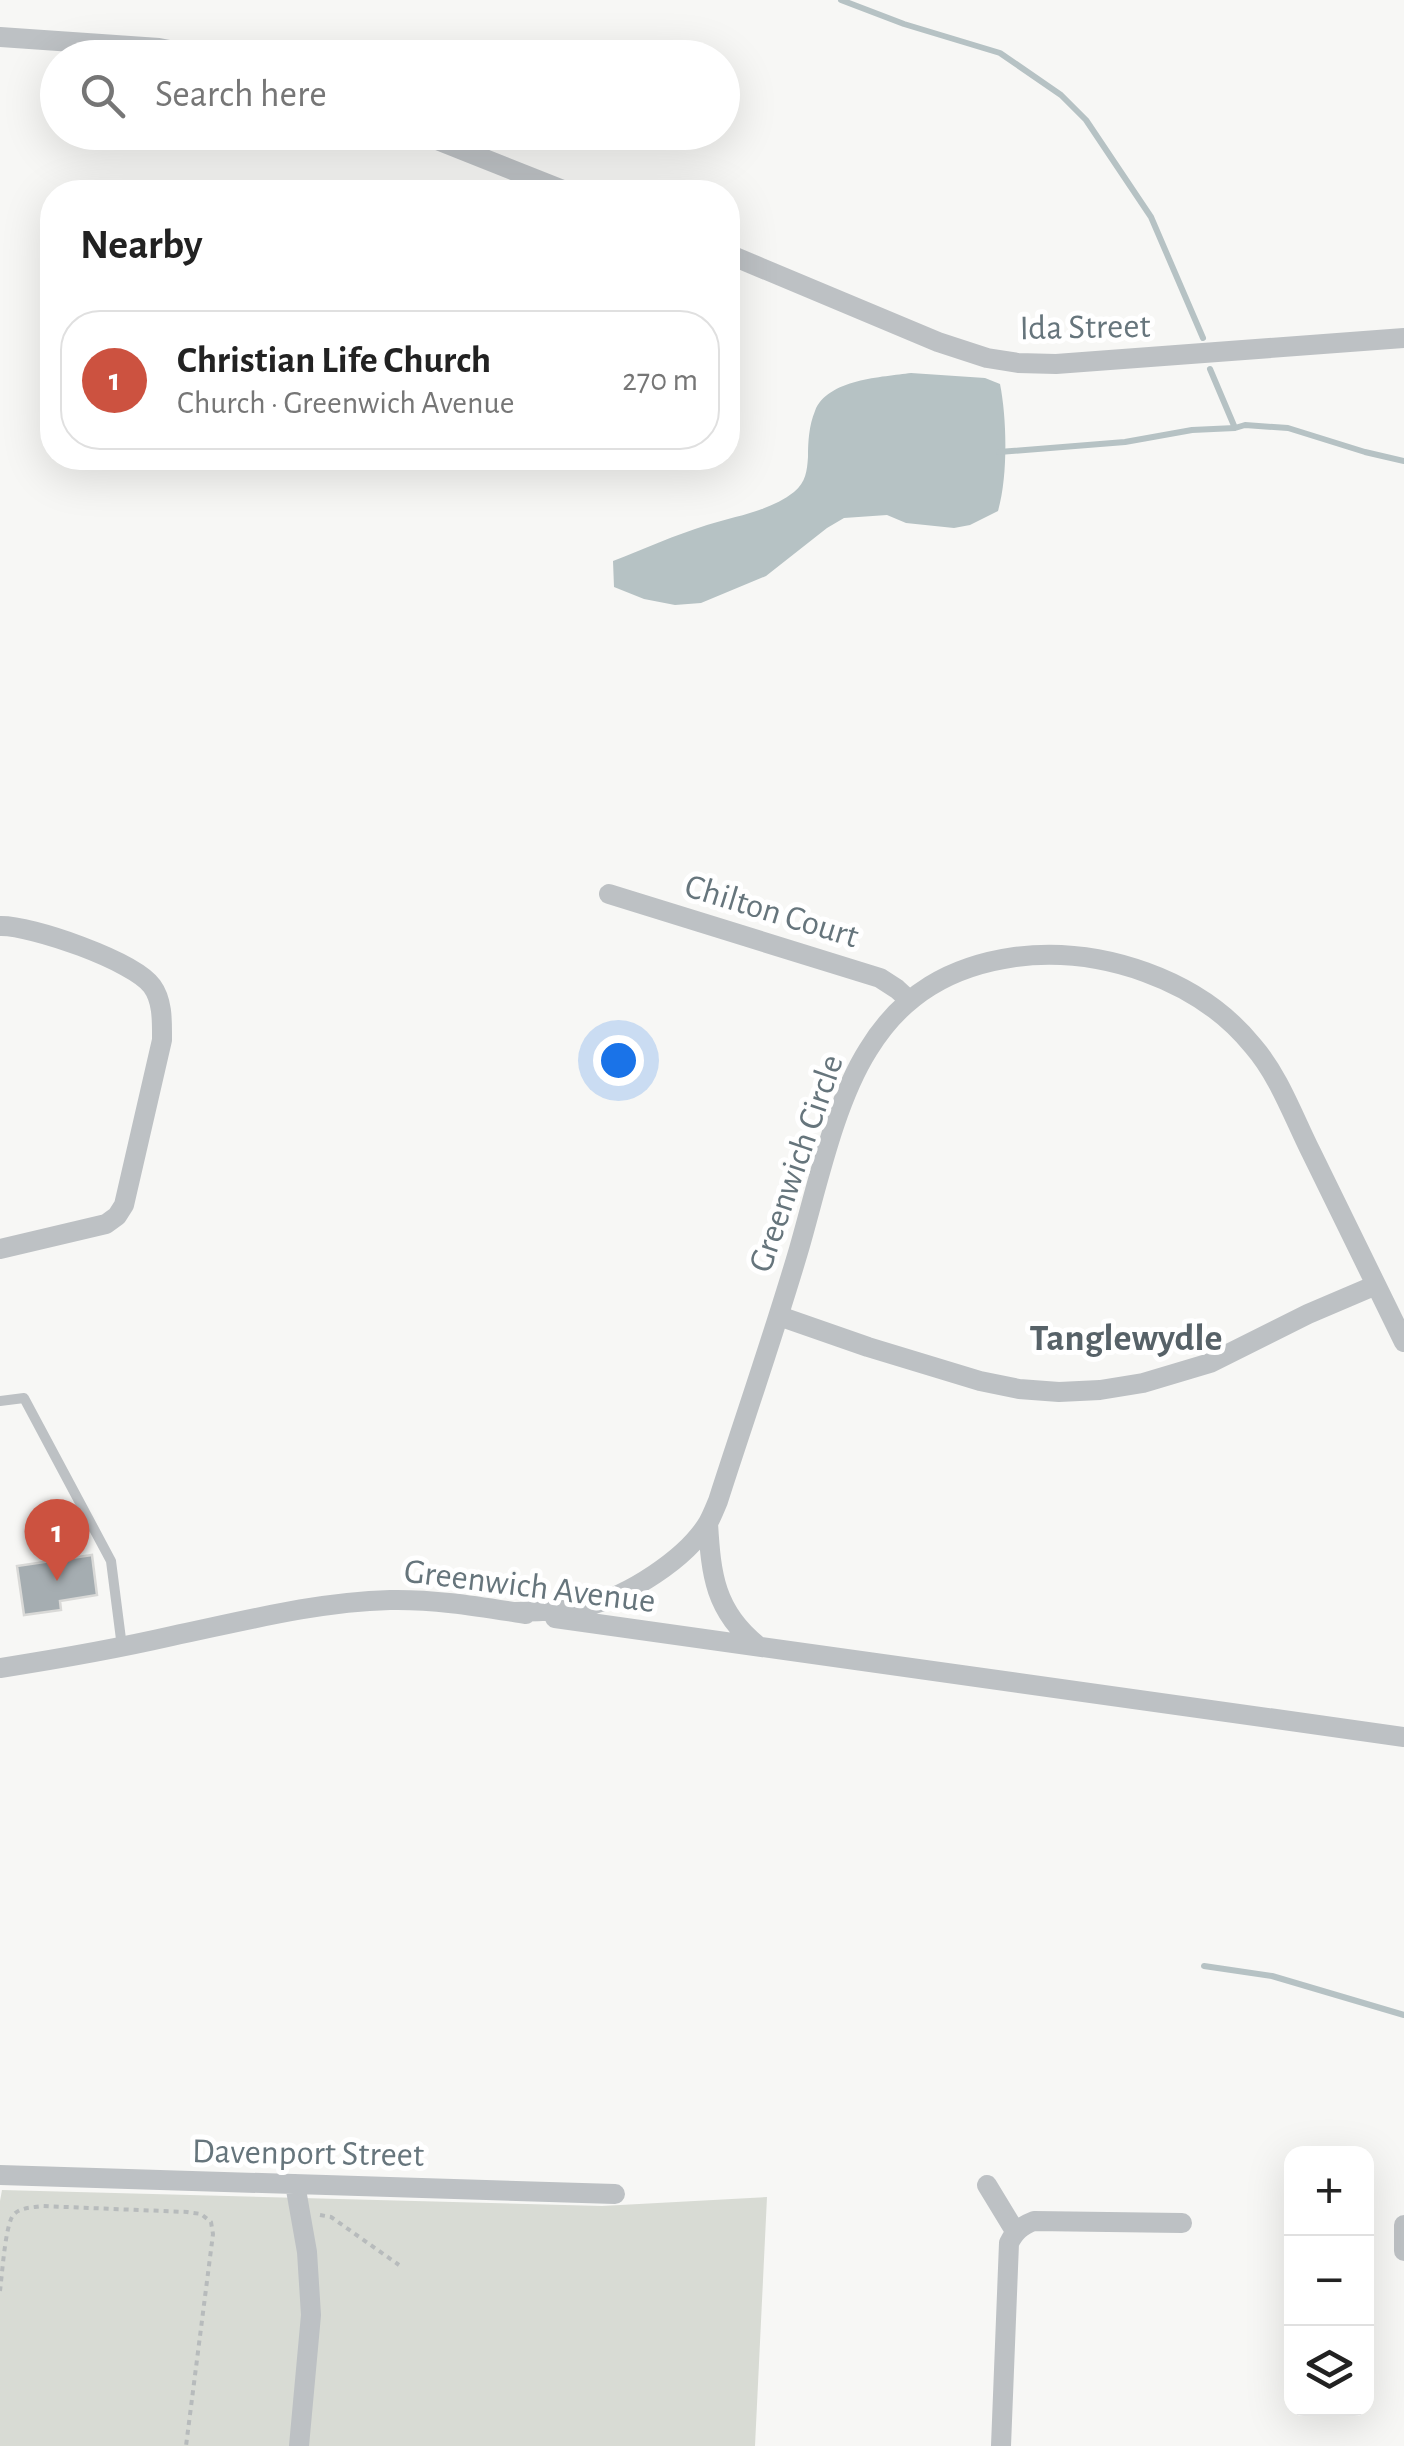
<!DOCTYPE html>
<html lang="en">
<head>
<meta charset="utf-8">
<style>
	body { margin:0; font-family:"Alegreya Sans",sans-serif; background:#f2f2f2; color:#222 }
	.controls { position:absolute; right:30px; bottom:30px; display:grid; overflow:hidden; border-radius:20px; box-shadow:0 10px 40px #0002 }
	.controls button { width:90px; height:90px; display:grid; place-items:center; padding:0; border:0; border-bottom:2px solid #e0e0e0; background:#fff; color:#222; font:50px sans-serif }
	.you { position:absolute; left:618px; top:1060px; width:35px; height:35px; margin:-25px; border:8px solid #fff; border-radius:50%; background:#1a73e8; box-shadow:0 0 0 15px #1a73e833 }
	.badge { display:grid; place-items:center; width:65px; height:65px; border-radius:50%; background:#cc5240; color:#fff; font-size:32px; font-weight:700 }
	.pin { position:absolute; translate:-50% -82px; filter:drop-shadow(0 2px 5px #0008) }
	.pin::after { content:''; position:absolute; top:52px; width:35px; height:30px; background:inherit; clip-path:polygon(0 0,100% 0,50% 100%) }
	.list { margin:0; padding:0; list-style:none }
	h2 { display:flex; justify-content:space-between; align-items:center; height:130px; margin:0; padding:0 40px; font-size:42px }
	h2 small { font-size:32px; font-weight:400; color:#767676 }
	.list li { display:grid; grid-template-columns:65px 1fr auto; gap:30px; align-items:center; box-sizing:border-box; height:140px; margin:0 20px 20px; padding:0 20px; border:2px solid #e0e0e0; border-radius:40px }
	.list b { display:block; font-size:38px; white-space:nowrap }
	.list p { margin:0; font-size:32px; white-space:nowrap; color:#767676 }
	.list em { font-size:32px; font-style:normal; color:#767676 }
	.icon { flex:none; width:55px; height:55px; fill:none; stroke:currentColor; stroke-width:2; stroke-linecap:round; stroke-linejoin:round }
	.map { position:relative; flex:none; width:1404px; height:2446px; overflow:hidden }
	.search { position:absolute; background:#fff; box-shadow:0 10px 40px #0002; left:40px; top:40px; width:700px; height:110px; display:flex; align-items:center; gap:25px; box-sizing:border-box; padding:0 35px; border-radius:55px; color:#767676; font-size:38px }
	.panel { position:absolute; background:#fff; box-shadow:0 10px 40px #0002; left:40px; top:180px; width:700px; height:290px; border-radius:40px }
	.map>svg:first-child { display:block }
	.green { fill:#d8dbd4 }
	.water { fill:#b6c2c4 }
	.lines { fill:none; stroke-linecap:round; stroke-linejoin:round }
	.stream { stroke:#b6c2c4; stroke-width:6 }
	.building { fill:#a5adb1; stroke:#d9d9d7; stroke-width:2.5 }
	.path { stroke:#b7bbbc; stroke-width:4; stroke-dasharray:5 5; stroke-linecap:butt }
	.lane { stroke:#bdc1c4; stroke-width:10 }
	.street { stroke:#bdc1c4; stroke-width:20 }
	.labels { text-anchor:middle; stroke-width:10; stroke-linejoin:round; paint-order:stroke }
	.street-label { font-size:35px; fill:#66757c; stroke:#fff }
	.neighbourhood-label { font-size:38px; font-weight:bold; fill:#576268; stroke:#fff }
</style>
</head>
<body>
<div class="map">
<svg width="1404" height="2446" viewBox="0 0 1404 2446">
	<rect width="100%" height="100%" fill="#f7f7f5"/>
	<path class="green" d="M2,2190L602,2206L767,2197L755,2446H0V2201Z"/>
	<path class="water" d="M911,373L985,378L1000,384C1007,419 1008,476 998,511L970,525L954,528L906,523L887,515L844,518L827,528L766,576L701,603L675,605L644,599L614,587L613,561C644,549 675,535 707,525C736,516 770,511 794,492C806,482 807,471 808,457C808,442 809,425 815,411C827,379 883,377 911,373Z"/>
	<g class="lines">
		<path class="stream" d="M841,0L904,24L1000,53L1061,95L1086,120L1151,217L1203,338
			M1210,369L1235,428
			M999,452L1125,442L1192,430L1235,428L1245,425L1288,428L1365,452L1404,461
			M1204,1966L1272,1976L1404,2015"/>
	</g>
	<path class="building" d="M92,1555L97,1595L60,1601L61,1610L24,1615L17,1566Z"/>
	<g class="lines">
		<path class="path" d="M320,2215L331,2217L399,2265
			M0,2291C2,2275 5,2230 12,2217C18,2207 31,2208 42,2206L187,2212L201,2214L211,2222L213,2234L186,2446"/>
		<path class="lane" d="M0,1401L24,1398L111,1561L122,1647"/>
		<path class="street" d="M0,37L159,48L211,58
			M417,132L568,192
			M728,254L938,342L987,358L1018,363L1056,364L1404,338
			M609,894L880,978L897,989L909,1000
			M0,926C31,925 134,961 152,986C163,1001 162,1022 162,1040L124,1205L117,1216L106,1224L0,1249
			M779,1316L868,1347L980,1381L1019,1389L1059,1392L1100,1390L1143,1383L1210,1363L1308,1314L1376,1285
			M708,1523C711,1575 715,1611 757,1645
			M516,1612C540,1611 564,1611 587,1606C628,1596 686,1559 708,1523C712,1516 715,1508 718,1501C745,1417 774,1334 799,1249C817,1187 834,1104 868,1050C902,994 951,966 1015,957C1100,946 1199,979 1253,1046C1279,1076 1293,1116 1311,1152C1342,1215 1373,1278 1404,1342
			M555,1618L1404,1737
			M0,1668C58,1659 115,1649 172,1636C244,1621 316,1602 390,1600C436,1599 481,1607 526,1614
			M0,2175L615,2194
			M295,2184L307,2252L311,2315L299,2446
			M987,2185L1015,2231
			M1404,2225V2251
			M1001,2446L1009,2243C1015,2231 1021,2226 1034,2221L1182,2223"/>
	</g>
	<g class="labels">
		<g class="street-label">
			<text transform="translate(1085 326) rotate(-1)" y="12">Ida Street</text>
			<text transform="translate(772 910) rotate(17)" y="12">Chilton Court</text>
			<text transform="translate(795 1163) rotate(-71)" y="12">Greenwich Circle</text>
			<text transform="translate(530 1585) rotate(7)" y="12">Greenwich Avenue</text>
			<text transform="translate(308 2152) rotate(1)" y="12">Davenport Street</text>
		</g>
		<g class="neighbourhood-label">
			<text x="1126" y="1350">Tanglewydle</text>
		</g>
	</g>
</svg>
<div class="controls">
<button>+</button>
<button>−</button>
<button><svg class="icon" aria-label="layers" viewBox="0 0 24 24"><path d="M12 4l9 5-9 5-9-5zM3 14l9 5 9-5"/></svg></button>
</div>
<div class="you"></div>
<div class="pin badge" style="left:57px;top:1581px">1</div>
<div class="search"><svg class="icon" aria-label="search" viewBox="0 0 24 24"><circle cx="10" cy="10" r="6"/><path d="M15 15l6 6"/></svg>Search here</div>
<section class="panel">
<h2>Nearby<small></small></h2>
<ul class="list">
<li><span class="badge">1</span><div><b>Christian Life Church</b><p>Church · Greenwich Avenue</p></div><em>270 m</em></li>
</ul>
</section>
</div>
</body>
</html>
